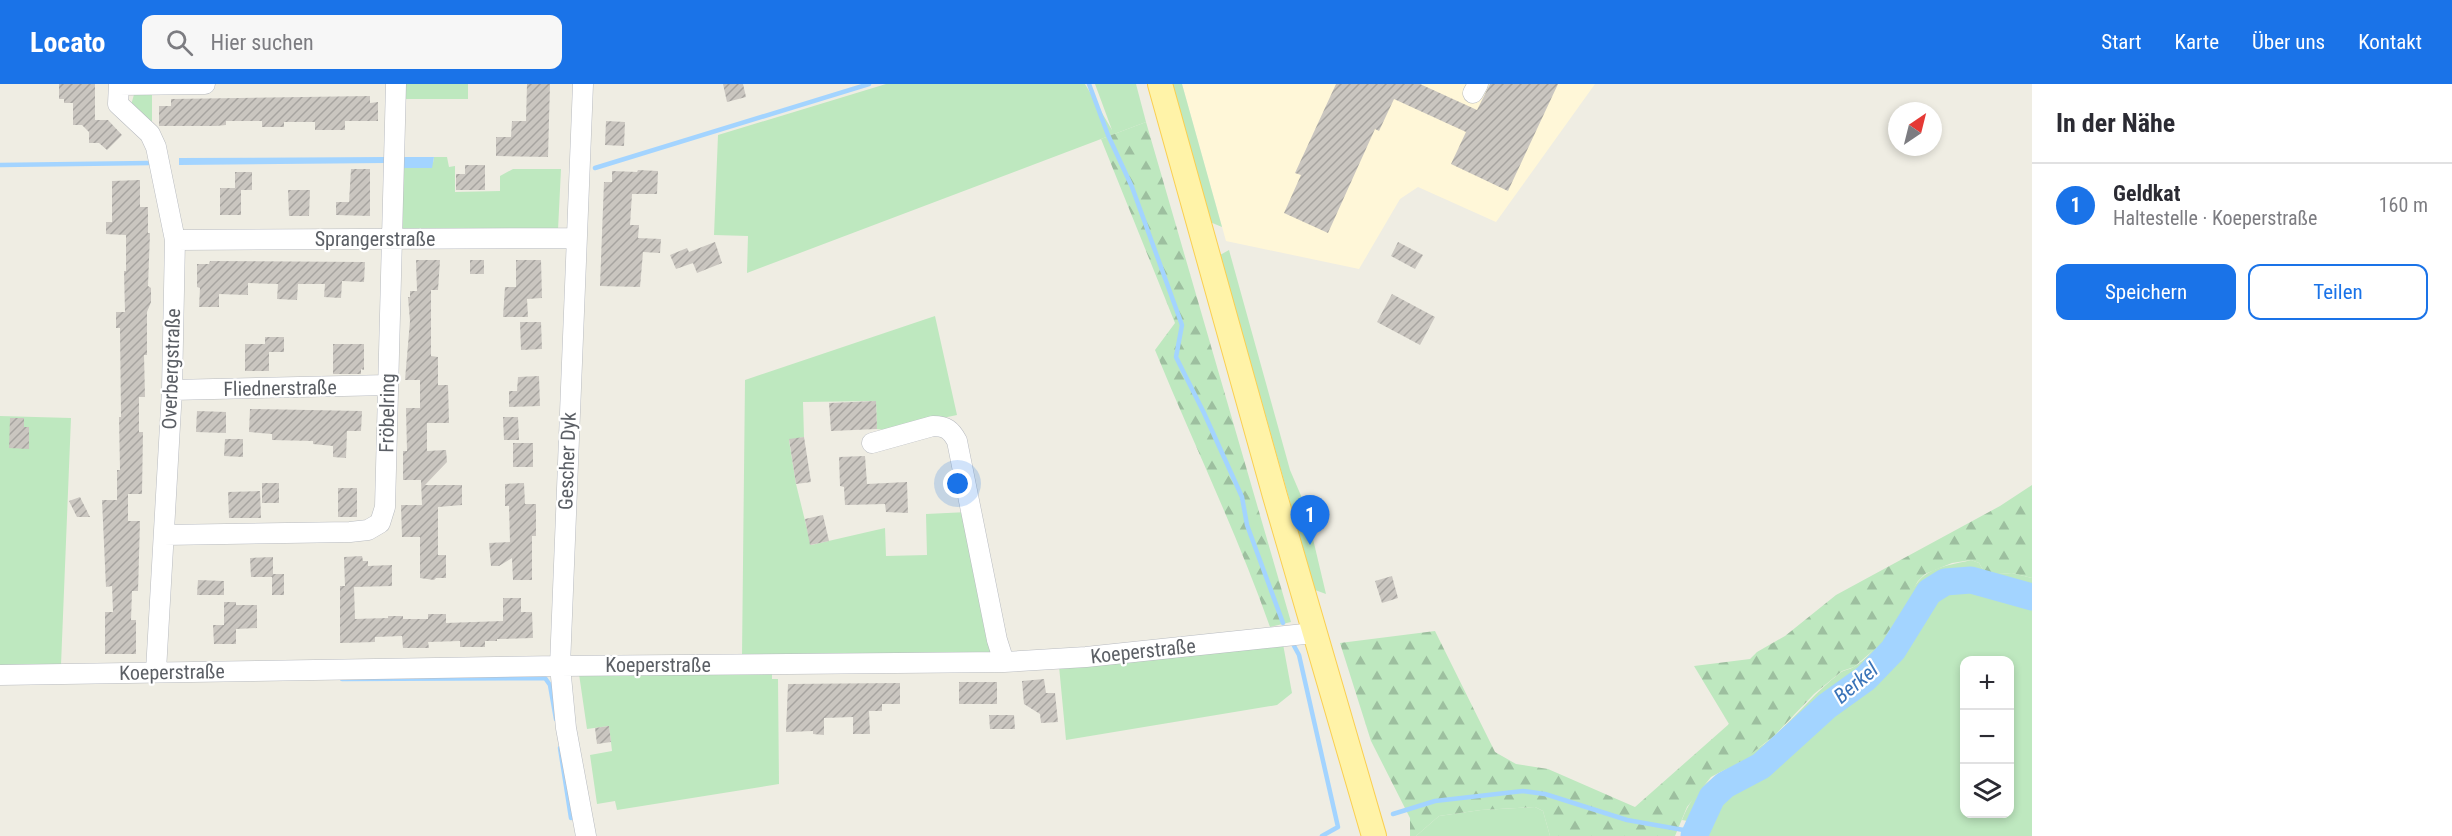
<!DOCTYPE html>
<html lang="de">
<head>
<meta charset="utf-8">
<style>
	body { margin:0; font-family:"Roboto Condensed",sans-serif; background:#f7f7f7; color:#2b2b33 }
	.controls { position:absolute; right:18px; bottom:18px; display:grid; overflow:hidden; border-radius:12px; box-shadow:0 3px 9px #0003 }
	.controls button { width:54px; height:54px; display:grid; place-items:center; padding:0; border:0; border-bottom:2px solid #e1e1e2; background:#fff; color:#2b2b33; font:30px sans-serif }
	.compass { position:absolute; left:1888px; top:18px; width:54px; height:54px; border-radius:50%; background:#fff; box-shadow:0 3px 9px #0003; rotate:35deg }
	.you { position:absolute; left:958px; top:400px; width:21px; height:21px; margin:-15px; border:4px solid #fff; border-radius:50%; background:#1a73e8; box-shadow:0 0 0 9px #1a73e833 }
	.badge { display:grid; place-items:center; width:39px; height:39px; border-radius:50%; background:#1a73e8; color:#fff; font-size:20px; font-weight:700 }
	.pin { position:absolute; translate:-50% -50px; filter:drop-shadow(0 2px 3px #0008) }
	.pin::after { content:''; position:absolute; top:32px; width:21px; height:18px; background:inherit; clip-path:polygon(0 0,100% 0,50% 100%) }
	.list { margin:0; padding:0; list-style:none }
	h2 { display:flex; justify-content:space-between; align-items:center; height:78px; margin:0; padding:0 24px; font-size:26px }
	h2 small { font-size:20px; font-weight:400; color:#7c7c81 }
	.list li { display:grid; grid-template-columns:39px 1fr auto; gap:18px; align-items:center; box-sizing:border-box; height:84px; padding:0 24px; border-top:2px solid #e1e1e2 }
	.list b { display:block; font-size:22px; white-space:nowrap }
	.list p { margin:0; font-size:20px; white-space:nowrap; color:#7c7c81 }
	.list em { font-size:20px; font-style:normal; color:#7c7c81 }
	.actions { display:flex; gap:12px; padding:18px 24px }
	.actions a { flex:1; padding:14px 0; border:2px solid #1a73e8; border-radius:12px; text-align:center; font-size:21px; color:#1a73e8 }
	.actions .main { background:#1a73e8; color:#fff }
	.icon { flex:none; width:33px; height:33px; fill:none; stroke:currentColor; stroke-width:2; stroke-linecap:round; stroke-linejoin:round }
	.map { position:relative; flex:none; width:2032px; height:752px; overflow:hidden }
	header { display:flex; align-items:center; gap:36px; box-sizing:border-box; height:84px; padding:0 30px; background:#1a73e8; color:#fff }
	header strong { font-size:28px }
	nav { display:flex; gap:33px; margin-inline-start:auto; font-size:21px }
	.search { width:420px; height:54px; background:#f7f7f7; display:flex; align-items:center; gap:15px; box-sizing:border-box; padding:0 21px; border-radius:12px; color:#7c7c81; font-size:22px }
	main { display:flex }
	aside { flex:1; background:#fff }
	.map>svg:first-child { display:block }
	.commercial { fill:#fff7d8 }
	.green { fill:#bee8bf; fill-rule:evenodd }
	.forest { fill:url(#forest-firs) }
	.water { fill:#a3d4ff }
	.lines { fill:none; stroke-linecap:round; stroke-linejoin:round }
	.stream { stroke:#a3d4ff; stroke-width:4.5 }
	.river { stroke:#a3d4ff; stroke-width:27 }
	.building { fill:url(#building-hatch) }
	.minor-casing { stroke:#b8bbc0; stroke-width:21 }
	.major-casing { stroke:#facf51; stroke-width:26 }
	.minor { stroke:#fff; stroke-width:20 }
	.major { stroke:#fff3a8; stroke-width:24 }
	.labels { text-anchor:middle; stroke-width:4.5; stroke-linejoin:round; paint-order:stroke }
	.street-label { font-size:20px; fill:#5b5f65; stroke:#fff }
	.water-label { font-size:21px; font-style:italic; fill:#3973b8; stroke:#fff }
</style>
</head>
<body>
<header>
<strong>Locato</strong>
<div class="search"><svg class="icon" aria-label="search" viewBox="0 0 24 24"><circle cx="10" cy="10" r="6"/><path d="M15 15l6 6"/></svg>Hier suchen</div>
<nav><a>Start</a><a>Karte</a><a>Über uns</a><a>Kontakt</a></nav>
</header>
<main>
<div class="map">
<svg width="2032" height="752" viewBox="0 0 2032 752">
	<defs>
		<pattern id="forest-firs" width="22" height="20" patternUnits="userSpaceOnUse" patternTransform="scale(1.5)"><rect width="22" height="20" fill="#bee8bf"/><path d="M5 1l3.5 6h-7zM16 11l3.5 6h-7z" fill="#9dbf9f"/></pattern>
		<pattern id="building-hatch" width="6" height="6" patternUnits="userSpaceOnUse" patternTransform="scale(1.5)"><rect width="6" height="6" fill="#cac6c0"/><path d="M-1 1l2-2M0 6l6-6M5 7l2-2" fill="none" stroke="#a7a4a0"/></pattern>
	</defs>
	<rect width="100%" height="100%" fill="#efede3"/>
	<path class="commercial" d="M1182,0H1595L1496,138L1418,103L1400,115L1359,185L1226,157Z"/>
	<path class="green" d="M405,0H468V15H404Z
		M886,0H1085L1112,46L1095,0H1136L1146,38L747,189L748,152L714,151L718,51Z
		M1171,0H1182L1222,143L1210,138Z
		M135,7H152V44L131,21Z
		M434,73H447L449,83L455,82V108L500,107V92L513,85H561L558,146L399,147L402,84L433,79Z
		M1229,166L1290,386L1305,421L1326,510L1315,506L1220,171Z
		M935,232L957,331L885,346L877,345L876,317L803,318L804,353L789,356L796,400L811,461L885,444L886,472L927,471L926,430L968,428L996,570L742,572L745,296Z
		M0,332L71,334L61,581L0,582Z
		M1971,476L1979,479L1986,491L2012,489L2032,494V506C2004,501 1972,483 1943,494C1911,506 1906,543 1885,567C1865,588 1843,600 1822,619C1800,638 1781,660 1758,677C1742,689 1721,694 1708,710C1702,718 1701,730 1694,738L1682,736C1701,687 1738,684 1774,652C1797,632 1815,608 1840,589C1844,586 1847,586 1852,584C1860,580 1870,570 1876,563C1891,546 1912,497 1928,489C1942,481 1956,480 1971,476Z
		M1962,501L2032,518V752H1700L1716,717L1728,707L1764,686L1837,621L1870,598L1896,572L1924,523L1935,510ZM1964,576H2010V730H1964Z
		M1283,560L1292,609L1277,621L1066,656L1059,582Z
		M772,589V595H778L779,700L617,726L615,717L597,720L590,671L612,667L609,642L587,645L579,590Z
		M1535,723L1543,727L1550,752H1416L1439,732L1481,726Z"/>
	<path class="forest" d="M1146,38L1291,538L1270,543C1237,449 1193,359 1155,266L1175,239L1101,55Z
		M2032,401V494L2012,489L1986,491L1979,479L1971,476L1952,479L1925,490L1918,497L1890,545L1876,564L1854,583L1842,587L1814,610L1774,652L1743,676L1711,693L1687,723L1675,752H1550L1543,727L1535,723L1481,726L1439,732L1416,752H1410V734L1371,657L1340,559L1435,547L1495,668L1516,680L1548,685L1635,723L1729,640L1694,582L1750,575L1757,568L1785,552L1836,511L2000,422Z"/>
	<path class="water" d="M386,73L385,79L179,81V74Z
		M402,73H434L432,84H402Z"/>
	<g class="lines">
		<path class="stream" d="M1089,0L1108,51L1132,103L1182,241L1176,273L1204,329L1242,413L1247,441L1283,539
			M0,81L150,79
			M595,84L869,0
			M1293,560L1299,571L1338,743L1322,752
			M342,595L545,594L550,601L556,635
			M560,664L571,734
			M1393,730L1435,717L1523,707L1545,710L1627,736L1695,748"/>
		<path class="river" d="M1694,752L1712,713L1725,701L1761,682L1827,622L1866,594L1893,566L1929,508L1945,498L1971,496L2032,513"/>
	</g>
	<path class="building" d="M59,0H95V36H108L122,51L107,66L99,59H89V48L82,41H73V19H64V15H59Z
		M527,0H550L548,73L496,72V53H511L512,37H526Z
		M723,0H743L746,13L727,18Z
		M1336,0H1420L1477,26L1490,0H1558L1508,107L1451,80L1466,48L1394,15L1379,47L1375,45L1328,149L1284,129L1301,91L1295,89Z
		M370,12V19L378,18V37H345V46H315V38H284V43H262V37H226V41L216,42H159V22H171V15Z
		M606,37L625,38L624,62L605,61Z
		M465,81H485V106H456V90H465Z
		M351,85H370V132L336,131V118H349Z
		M638,86L658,87L657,110H632L630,141H639L638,154L661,155L660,169L643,168L640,203L600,202L604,98H612V87L637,88Z
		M235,88H252V106H241V131H220V104H235Z
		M140,96V123H148V149H150L148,202L151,204V218L147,228V271H144L145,313H139V348H143L142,410H128V437H140L138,507H132L131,536H136V570H105V528H113L112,502L106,503L102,416H117V386H120L119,333H121L120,244H116V228H125L124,187H126V151L106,150V138H112V97Z
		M288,106H310L309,132H289Z
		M715,158L722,179L697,189L693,179L676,185L670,171L687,164L689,168Z
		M1398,158L1423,171L1415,185L1391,172Z
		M416,176H440L438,206H431V272L438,273V301H448L449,339H427V367L446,366L447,378L425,401H462V421L438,423V471H446V494H436L434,496L420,494V453H402L401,421H422L421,396H403V367H407L406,324H420V296H405L410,237L408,213H410V207H417Z
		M470,176H484V190H470Z
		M516,176H541L542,214L527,215L528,233H503L505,203H516Z
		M210,177L365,178L364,198L342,197L341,214L324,213L325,200H298L297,216L277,215L278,200L248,199V211L219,210V223H199L200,204L197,203V180H209Z
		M1392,210L1435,233L1420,261L1377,238Z
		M520,238H541L542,265L521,266Z
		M265,253H284V268H269V287H245V260H265Z
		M333,260H364V286L361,285V290H333Z
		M539,292L540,322L509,323V307H517L518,293Z
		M876,317L877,345L831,347L829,319Z
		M250,325L362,327L361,347H347L346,374L333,373V362L313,360V357L272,356V350L249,348Z
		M197,327L226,328V349L196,348Z
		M503,333H518L519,356H504Z
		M10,334H24V343H29V365L9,364Z
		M804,353L811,398L796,400L789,355Z
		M225,355H243V373L224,372Z
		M513,359H533V383H513Z
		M865,372L867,400L907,398L908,429L886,428L885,420L845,421L844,403L840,402L839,373Z
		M262,399H279V419H262Z
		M524,399L525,420H536V452H532V496H513L512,474L499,482H491L489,459L510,458L509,422H505V400Z
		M338,404H357V433H338Z
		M260,407L261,434H229L228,408Z
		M80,413L90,433H77L69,417Z
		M823,431L829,457L810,461L805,435Z
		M362,472L363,477H368V482L392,481V502L354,503L355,535L388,534V532H403V535H428V530H446V539L503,537V514H521V528H532L533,554L497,555V557H485V563H460V557L428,558L429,564H403L402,552L375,553V558L340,559V502H345L344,473Z
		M273,473V490H284V511H272V493H251L250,474Z
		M1392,492L1398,514L1382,519L1375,497Z
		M198,496L224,497V511H197Z
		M224,518H236V521H257V544L236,545V560H214L213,541H224Z
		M1044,595L1046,609H1055L1058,638L1041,639L1040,630L1024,620L1022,597Z
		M959,598H997V620H959Z
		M900,599V620H882V627H869L870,650H853V633L824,634V651L813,650V647L786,648L788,600Z
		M989,631H1014L1015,645H990Z
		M609,642L611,658L597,660L595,644Z"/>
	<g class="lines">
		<defs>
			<path id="minor" d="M119,0L118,20L150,50L156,63L175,156L172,306L156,587
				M583,0L560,582L566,644L586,752
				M119,1L205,0
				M1473,9L1478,0
				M175,156L576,154
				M172,306L388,301
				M872,359L933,342C946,342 951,346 957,357L997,556L1004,578
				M164,451L350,448L368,446L380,439L385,423L396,0
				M0,591L560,582L1004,578L1086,573L1314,549"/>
			<path id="major" d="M1160,0L1275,412L1374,752"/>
		</defs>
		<use href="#minor" class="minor-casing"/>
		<use href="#major" class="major-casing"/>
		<use href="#minor" class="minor"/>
		<use href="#major" class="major"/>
	</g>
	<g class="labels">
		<g class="street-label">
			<text x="375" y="162">Sprangerstraße</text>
			<text transform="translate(171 285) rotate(-88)" y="7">Overbergstraße</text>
			<text transform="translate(280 304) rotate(-1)" y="7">Fliednerstraße</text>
			<text transform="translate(387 329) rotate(-89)" y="7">Fröbelring</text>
			<text transform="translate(567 377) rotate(-88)" y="7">Gescher Dyk</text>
			<text transform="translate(1143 567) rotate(-6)" y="7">Koeperstraße</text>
			<text x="658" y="588">Koeperstraße</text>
			<text transform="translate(172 588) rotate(-1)" y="7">Koeperstraße</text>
		</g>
		<g class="water-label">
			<text transform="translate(1856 599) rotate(-40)" y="7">Berkel</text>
		</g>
	</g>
</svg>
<div class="controls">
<button>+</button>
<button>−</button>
<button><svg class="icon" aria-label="layers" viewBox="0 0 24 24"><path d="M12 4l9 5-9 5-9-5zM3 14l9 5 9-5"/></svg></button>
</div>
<svg class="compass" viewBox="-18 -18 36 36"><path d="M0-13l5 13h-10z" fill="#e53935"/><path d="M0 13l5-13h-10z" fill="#7c7c81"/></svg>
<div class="you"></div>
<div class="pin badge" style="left:1310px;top:461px">1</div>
</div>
<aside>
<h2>In der Nähe<small></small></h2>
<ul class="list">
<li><span class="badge">1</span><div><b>Geldkat</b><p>Haltestelle · Koeperstraße</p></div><em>160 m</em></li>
</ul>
<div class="actions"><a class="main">Speichern</a><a>Teilen</a></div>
</aside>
</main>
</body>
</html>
